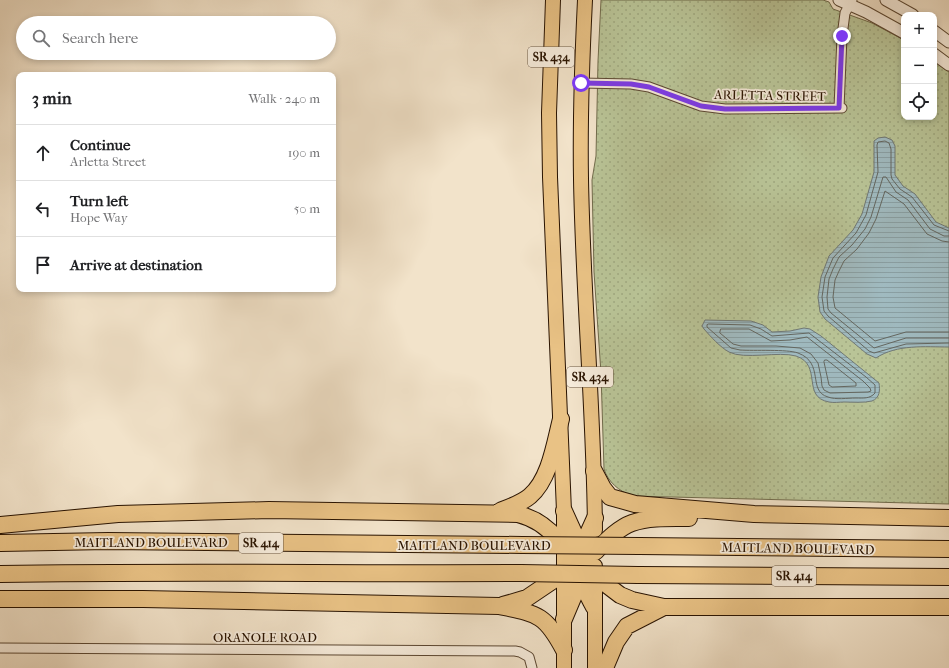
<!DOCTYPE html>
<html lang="en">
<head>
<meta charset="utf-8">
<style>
	body { margin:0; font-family:"IM FELL French Canon",serif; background:#f6f6f6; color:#202124 }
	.controls { position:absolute; right:12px; top:12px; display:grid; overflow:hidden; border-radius:8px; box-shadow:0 2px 6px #0003 }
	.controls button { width:36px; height:36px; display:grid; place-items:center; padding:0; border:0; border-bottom:1px solid #e0e0e0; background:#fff; color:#202124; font:20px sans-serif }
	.stop { position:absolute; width:12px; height:12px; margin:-9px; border:3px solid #7c3aed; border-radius:50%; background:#fff }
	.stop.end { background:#7c3aed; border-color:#fff; box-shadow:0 1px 4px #0008 }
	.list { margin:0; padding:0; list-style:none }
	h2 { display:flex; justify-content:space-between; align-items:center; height:52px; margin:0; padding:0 16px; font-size:17px }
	h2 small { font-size:13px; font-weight:400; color:#757577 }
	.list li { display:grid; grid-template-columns:26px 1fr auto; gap:12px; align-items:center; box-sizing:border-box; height:56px; padding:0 16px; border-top:1px solid #e0e0e0 }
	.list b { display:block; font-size:15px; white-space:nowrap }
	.list p { margin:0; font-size:13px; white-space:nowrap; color:#757577 }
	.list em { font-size:13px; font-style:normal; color:#757577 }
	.icon { flex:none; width:22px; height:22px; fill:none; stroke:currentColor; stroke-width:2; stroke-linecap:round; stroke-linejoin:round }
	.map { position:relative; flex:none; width:949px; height:668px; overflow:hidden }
	.search { position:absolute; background:#fff; box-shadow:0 2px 6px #0003; left:16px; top:16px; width:320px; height:44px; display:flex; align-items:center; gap:10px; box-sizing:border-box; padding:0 14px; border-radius:22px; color:#757577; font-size:15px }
	.panel { position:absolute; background:#fff; box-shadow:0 2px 6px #0003; left:16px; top:72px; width:320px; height:220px; border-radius:8px }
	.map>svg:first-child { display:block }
	.grass { fill:url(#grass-dots); stroke:#716c4c }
	.water { fill:url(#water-rules); stroke:#707874 }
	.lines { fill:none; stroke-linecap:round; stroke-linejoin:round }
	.shore { stroke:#646760; stroke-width:1 }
	.minor-casing { stroke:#5b4732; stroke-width:11 }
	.tertiary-casing { stroke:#5b4732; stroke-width:13 }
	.primary-casing { stroke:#291300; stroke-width:16 }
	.motorway-casing { stroke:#291300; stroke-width:18 }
	.minor { stroke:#f7eddd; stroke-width:9 }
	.tertiary { stroke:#f7eddd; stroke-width:11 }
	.primary { stroke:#e9c285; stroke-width:14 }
	.motorway { stroke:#e9c285; stroke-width:16 }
	.motorway-bridge-casing { stroke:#291300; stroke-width:18; stroke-linecap:butt }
	.motorway-bridge { stroke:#e9c285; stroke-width:16 }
	.route { stroke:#7c3aed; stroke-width:5 }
	.labels { text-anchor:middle; stroke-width:3.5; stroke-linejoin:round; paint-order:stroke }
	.shield { fill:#f7eddd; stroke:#675442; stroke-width:1 }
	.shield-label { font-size:12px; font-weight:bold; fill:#291300 }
	.street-label { font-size:13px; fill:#291300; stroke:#f7eddd }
</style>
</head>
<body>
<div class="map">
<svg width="949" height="668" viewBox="0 0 949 668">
	<defs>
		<pattern id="grass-dots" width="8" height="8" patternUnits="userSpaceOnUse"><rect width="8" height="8" fill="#b9c497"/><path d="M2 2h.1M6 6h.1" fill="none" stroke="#9fa880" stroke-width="1.8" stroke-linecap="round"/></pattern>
		<pattern id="water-rules" width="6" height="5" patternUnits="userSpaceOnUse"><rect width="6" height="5" fill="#a0bbc1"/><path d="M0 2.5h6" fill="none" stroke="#8aa0a4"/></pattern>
	</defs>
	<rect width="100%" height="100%" fill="#f2e3ca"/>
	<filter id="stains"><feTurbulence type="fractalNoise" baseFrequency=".005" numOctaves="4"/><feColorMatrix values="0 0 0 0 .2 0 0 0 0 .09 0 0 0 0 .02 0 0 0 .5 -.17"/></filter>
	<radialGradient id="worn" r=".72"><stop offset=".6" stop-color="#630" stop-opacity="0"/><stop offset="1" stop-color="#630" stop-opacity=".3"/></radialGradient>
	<path class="grass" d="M601,0H823L829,2L833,9L872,23L904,40V117H934V61L949,72V504L632,496C619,491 608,482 604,469L601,373L594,272L592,180L596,156L598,61Z"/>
	<path class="water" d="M885,137L892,140L895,146V175L903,186L915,194L936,222L949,228V347C925,347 897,344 876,358L867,354L825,319L820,312L818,297L821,277L829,256L853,230L862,214L874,172V141L878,138Z
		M705,320L751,321L763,325L772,332L790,331L804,328L810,329L821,336L879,383C880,390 880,398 872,401C864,403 852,402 844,402C839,402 834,403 829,402C801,397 823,365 796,356C779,351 744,360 729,352C720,347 711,337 704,329L702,326Z"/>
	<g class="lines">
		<path class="shore" d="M949,231L934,225L912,197L900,189L892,179L891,175V149L889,143L885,141L878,142L877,145L878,172L866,215L856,233L833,258L825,277L822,297L824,311L828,316L869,351L874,353L906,344L949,343
			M949,236H944L930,229L908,200L896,192L886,177H883L871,217L865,229L852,245L839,257L833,269L829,279L827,297L828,309L831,313L874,348L906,338H949
			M949,242L942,241L927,234L904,204L885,191L876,219L869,233L857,249L844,261L839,271L835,280L833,297L835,308L875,341L906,332H949
			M709,324L750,325L761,329L772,336L809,333L866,377L875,385V393C870,399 863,398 856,398C847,398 836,400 828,397C807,391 825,363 798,353C787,349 754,351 740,350L731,348L707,327V325Z
			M721,329H749L771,341L790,340L807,337L863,381L870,388L871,391L868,392L830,393L824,390L822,386L821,377L818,363L811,354L800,348L776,346H741L733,344L720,333Z
			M825,360H827L856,383V386L832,387L829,385L824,362Z"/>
		<defs>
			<path id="minor" d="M581,83L631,84L649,87L701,106L725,109L842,108
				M839,108L842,36L845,13L852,0
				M0,648L515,651L520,652L529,657L532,668"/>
			<path id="tertiary" d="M839,0L866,12L904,33
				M886,0L913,15
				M934,31L949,42
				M934,54L949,65"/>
			<path id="primary" d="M553,0L549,113L550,177L564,511V668
				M585,0C582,60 580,119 581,179C583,296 594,412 595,530
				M595,566V668"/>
			<path id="motorway" d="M594,471L603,488L610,497L635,504L754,514L949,518
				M500,511C510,507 522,503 530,496C550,479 555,442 561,419
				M564,511L588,564L595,576L620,595L632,600L664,607H949
				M0,525L118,514L269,510L518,514C565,526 573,570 594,607
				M0,543L108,541L522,545
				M639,546L949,549
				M595,552C605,542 618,528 632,523C649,517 670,518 689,518
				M0,574C173,571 347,574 521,573
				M638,575L949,577
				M0,599H143L499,606C538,614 545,614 564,650
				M503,605L527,598L564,573L581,549L595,518
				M564,619L583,574
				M605,668L616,642L627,626L664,607"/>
		</defs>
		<use href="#minor" class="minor-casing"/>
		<use href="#tertiary" class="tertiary-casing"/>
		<use href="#primary" class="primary-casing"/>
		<use href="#motorway" class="motorway-casing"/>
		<use href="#minor" class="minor"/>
		<use href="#tertiary" class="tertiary"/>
		<use href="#primary" class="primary"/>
		<use href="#motorway" class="motorway"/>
		<defs>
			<path id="motorway-bridge" d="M522,545L639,546
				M521,573L638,575"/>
		</defs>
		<use href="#motorway-bridge" class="motorway-bridge-casing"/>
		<use href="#motorway-bridge" class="motorway-bridge"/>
	</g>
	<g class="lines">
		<path class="route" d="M581,83L631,84L649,87L701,106L725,109L839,108L842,36"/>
	</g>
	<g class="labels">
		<g class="shield">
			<rect x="528" y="47" width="46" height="20" rx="3"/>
			<rect x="567" y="367" width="46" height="20" rx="3"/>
			<rect x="239" y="533" width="44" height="20" rx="3"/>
			<rect x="772" y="566" width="44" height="20" rx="3"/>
		</g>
		<g class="shield-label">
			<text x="551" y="61">SR 434</text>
			<text x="590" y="381">SR 434</text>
			<text x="261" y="547">SR 414</text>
			<text x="794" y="580">SR 414</text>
		</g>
		<g class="street-label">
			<text transform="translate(770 95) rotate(1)" y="5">ARLETTA STREET</text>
			<text x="151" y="547">MAITLAND BOULEVARD</text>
			<text x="474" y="550">MAITLAND BOULEVARD</text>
			<text transform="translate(798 548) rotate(1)" y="5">MAITLAND BOULEVARD</text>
			<text x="265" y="642">ORANOLE ROAD</text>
		</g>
	</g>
	<rect width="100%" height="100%" filter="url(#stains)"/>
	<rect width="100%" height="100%" fill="url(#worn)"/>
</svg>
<div class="controls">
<button>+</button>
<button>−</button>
<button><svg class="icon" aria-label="locate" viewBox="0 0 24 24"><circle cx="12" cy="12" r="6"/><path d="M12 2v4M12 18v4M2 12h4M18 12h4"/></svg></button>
</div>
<div class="stop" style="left:581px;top:83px"></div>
<div class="stop end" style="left:842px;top:36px"></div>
<div class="search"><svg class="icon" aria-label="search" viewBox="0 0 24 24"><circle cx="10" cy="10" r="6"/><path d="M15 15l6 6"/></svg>Search here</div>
<section class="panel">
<h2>3 min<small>Walk · 240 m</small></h2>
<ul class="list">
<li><svg class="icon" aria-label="ahead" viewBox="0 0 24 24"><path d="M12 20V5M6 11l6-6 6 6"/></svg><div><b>Continue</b><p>Arletta Street</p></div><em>190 m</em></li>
<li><svg class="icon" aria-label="left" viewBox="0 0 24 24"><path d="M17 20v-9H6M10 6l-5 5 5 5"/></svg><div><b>Turn left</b><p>Hope Way</p></div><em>50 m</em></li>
<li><svg class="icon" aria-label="arrive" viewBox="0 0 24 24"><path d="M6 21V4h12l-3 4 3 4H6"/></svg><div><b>Arrive at destination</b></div></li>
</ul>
</section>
</div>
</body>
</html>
